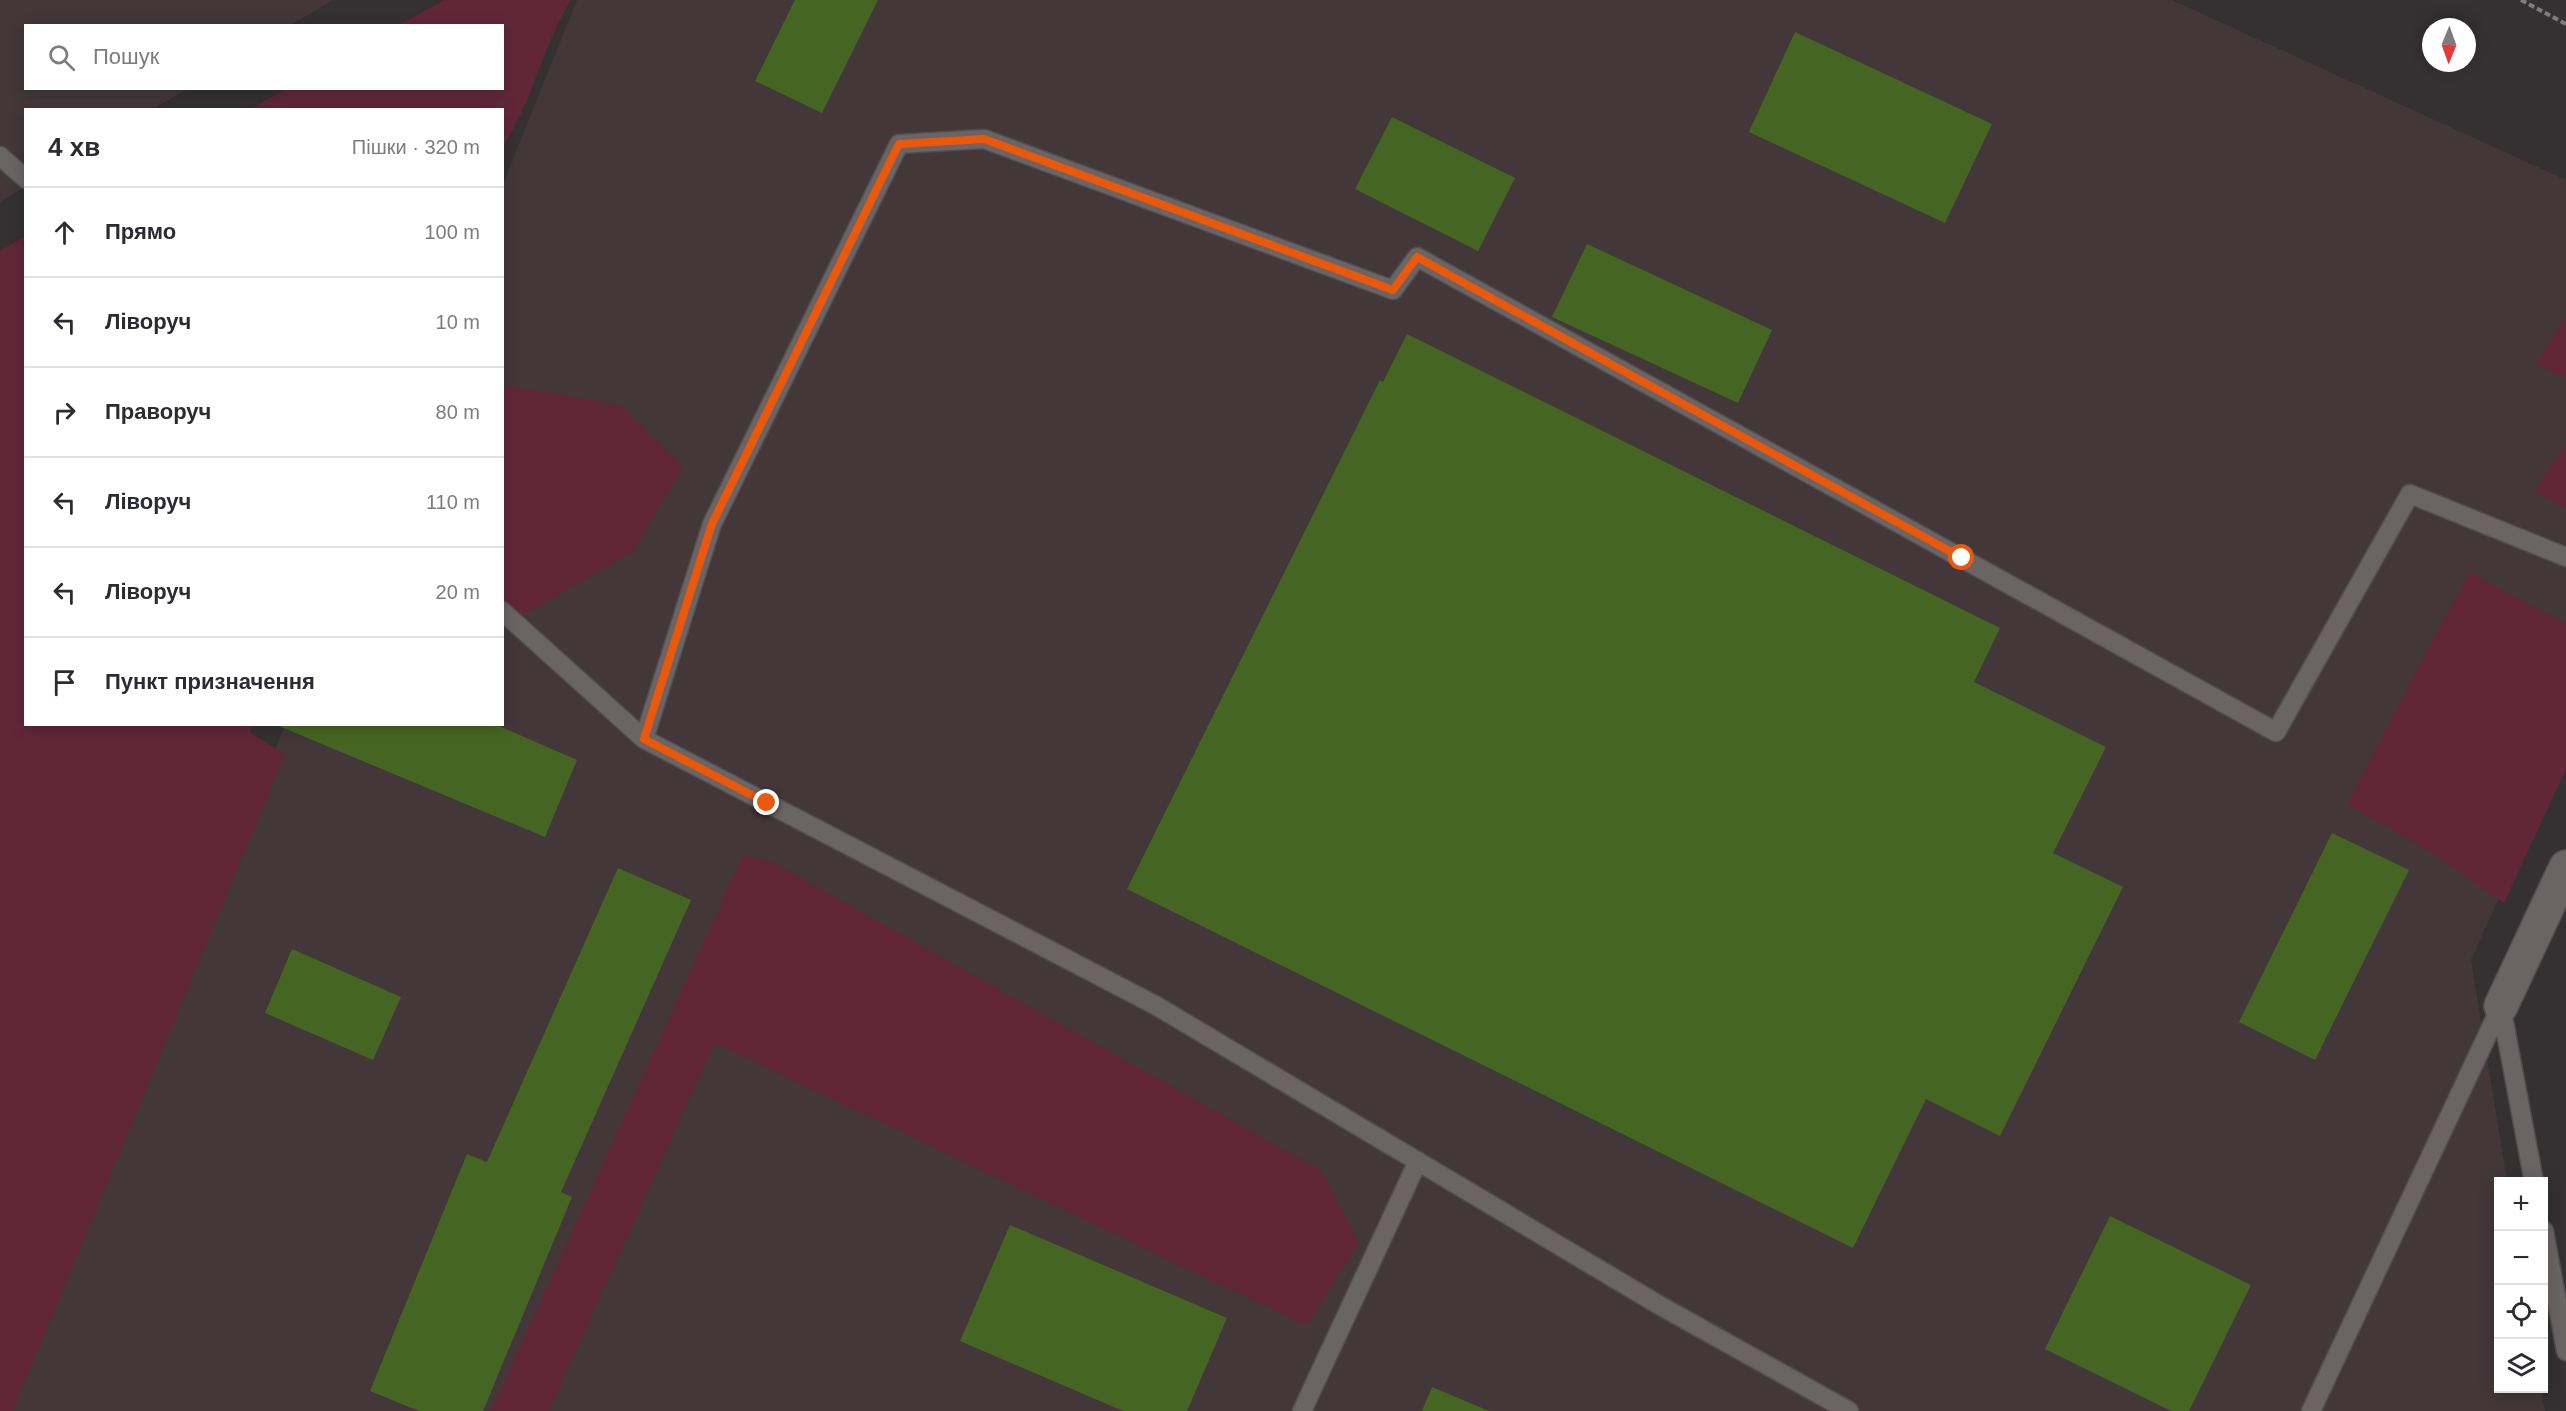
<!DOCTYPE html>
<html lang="uk">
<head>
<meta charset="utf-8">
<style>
	body { margin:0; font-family:Arial,sans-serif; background:#f7f7f7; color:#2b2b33 }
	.controls { position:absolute; right:18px; bottom:18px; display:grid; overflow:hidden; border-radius:0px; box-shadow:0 3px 15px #0003 }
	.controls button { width:54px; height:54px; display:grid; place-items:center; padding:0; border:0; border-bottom:2px solid #e1e1e2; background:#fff; color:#2b2b33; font:30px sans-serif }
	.compass { position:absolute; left:2422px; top:18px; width:54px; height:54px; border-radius:50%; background:#fff; box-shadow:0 3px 15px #0003; rotate:181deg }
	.stop { position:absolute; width:18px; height:18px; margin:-14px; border:4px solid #ea580c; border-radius:50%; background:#fff }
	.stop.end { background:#ea580c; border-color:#fff; box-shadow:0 2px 6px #0008 }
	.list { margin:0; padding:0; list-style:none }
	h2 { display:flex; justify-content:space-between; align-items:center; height:78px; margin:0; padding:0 24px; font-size:26px }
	h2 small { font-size:20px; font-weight:400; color:#7c7c81 }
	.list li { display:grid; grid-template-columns:39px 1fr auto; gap:18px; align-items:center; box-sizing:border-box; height:90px; padding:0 24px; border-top:2px solid #e1e1e2 }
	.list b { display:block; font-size:22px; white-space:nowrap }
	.list em { font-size:20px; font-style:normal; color:#7c7c81 }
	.icon { flex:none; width:33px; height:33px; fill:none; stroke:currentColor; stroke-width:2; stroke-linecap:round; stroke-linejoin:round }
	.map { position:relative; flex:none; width:2566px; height:1411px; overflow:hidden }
	.search { position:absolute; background:#fff; box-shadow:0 3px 15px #0003; left:24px; top:24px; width:480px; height:66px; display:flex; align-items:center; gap:15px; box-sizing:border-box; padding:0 21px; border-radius:0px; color:#7c7c81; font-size:22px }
	.panel { position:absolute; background:#fff; box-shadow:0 3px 15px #0003; left:24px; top:108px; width:480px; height:618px; border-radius:0px }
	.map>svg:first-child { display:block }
	.built { fill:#43373a }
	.green { fill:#612739 }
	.building { fill:#456622 }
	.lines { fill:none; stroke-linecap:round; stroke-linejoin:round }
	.service-casing { stroke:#524e4f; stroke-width:21 }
	.minor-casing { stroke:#524e4f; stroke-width:36 }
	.path { stroke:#7f7b7c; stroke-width:4; stroke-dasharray:6 3; stroke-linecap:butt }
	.service { stroke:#6a6465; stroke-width:18 }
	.minor { stroke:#6a6465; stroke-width:33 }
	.route { stroke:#ea580c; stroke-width:8 }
</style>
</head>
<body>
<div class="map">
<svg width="2566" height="1411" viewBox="0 0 2566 1411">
	<rect width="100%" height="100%" fill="#353031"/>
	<path class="built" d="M0,0H333L291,25L26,26V88L187,89L153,109L26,110L25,187L0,202Z
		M577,0H2172L2566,180V749L2471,960L2507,1181L2498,1182V1388L2541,1389L2545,1411H9L285,725L502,724L503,184Z"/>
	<path class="green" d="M444,0H571C542,46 533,102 503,146L502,110L250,109L287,89L502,88V26L399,25Z
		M25,236L26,724L252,725L250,732L285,755L13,1411H0V251Z
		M2566,316V378L2536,364Z
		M502,385L620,405L683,467L634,551L503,627Z
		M2566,444V508L2534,491Z
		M2469,572L2566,624V769L2504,903L2435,855L2347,804Z
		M743,856L771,861L1322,1171L1359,1242L1307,1326L715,1043L549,1411H491Z"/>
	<path class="building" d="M795,0H878L822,113L755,81Z
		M1795,32L1992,124L1945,223L1749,132Z
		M1392,117L1515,178L1478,251L1355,189Z
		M1587,244L1772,330L1738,403L1552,317Z
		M1407,334L2000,628L1974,682L2106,747L2053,853L2123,887L2000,1136L1926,1099L1853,1248L1127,889L1380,380L1383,382Z
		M274,724H494L577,760L545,837Z
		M2332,833L2409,870L2315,1060L2239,1022Z
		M618,868L691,900L561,1192L572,1197L483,1411H419L370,1391L467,1154L487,1162Z
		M292,949L401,997L373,1060L265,1013Z
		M2110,1216L2251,1285L2189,1411H2171L2045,1349Z
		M1010,1225L1227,1318L1187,1411H1123L960,1341Z
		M1432,1387L1489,1411H1422Z"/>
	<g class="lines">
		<defs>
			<path id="service" d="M0,156L26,179
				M502,611L644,739L1155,1005L1659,1305L1849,1411
				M644,739L712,524L899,144L984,139L1393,290L1417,257L2276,732L2410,494L2566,557
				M2501,1006L2534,1182
				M2544,1231L2566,1351
				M1302,1411L1418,1161
				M2311,1411L2501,1006"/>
			<path id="minor" d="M2501,1006L2566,867"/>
		</defs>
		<use href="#service" class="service-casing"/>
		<use href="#minor" class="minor-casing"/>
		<path class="path" d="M2521,0L2566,24"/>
		<use href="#service" class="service"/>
		<use href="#minor" class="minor"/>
	</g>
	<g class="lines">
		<path class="route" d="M767,803L644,739L712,524L899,144L984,139L1393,290L1417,257L1962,558"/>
	</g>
</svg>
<div class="controls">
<button>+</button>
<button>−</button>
<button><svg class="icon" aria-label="locate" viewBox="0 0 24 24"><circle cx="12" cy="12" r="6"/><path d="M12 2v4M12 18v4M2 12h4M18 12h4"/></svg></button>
<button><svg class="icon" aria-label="layers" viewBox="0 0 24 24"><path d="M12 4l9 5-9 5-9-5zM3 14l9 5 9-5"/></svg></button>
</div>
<svg class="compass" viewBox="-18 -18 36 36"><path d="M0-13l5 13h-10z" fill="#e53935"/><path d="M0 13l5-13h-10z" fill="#7c7c81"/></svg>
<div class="stop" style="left:1962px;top:558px"></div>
<div class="stop end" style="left:767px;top:803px"></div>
<div class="search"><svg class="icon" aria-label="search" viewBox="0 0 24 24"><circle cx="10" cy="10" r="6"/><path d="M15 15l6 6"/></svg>Пошук</div>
<section class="panel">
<h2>4 хв<small>Пішки · 320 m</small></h2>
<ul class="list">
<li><svg class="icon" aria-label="ahead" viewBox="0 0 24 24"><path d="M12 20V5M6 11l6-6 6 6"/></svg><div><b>Прямо</b></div><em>100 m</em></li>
<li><svg class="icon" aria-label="left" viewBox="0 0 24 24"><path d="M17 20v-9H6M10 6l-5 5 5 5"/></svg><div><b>Ліворуч</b></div><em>10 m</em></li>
<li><svg class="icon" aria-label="right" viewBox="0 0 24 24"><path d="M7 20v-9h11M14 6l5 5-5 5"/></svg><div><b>Праворуч</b></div><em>80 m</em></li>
<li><svg class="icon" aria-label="left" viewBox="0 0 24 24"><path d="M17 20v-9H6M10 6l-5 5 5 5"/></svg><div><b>Ліворуч</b></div><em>110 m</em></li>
<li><svg class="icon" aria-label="left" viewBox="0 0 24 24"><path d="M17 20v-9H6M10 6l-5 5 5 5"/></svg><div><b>Ліворуч</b></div><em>20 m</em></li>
<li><svg class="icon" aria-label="arrive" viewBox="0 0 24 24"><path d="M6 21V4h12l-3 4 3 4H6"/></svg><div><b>Пункт призначення</b></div></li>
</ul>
</section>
</div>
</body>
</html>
